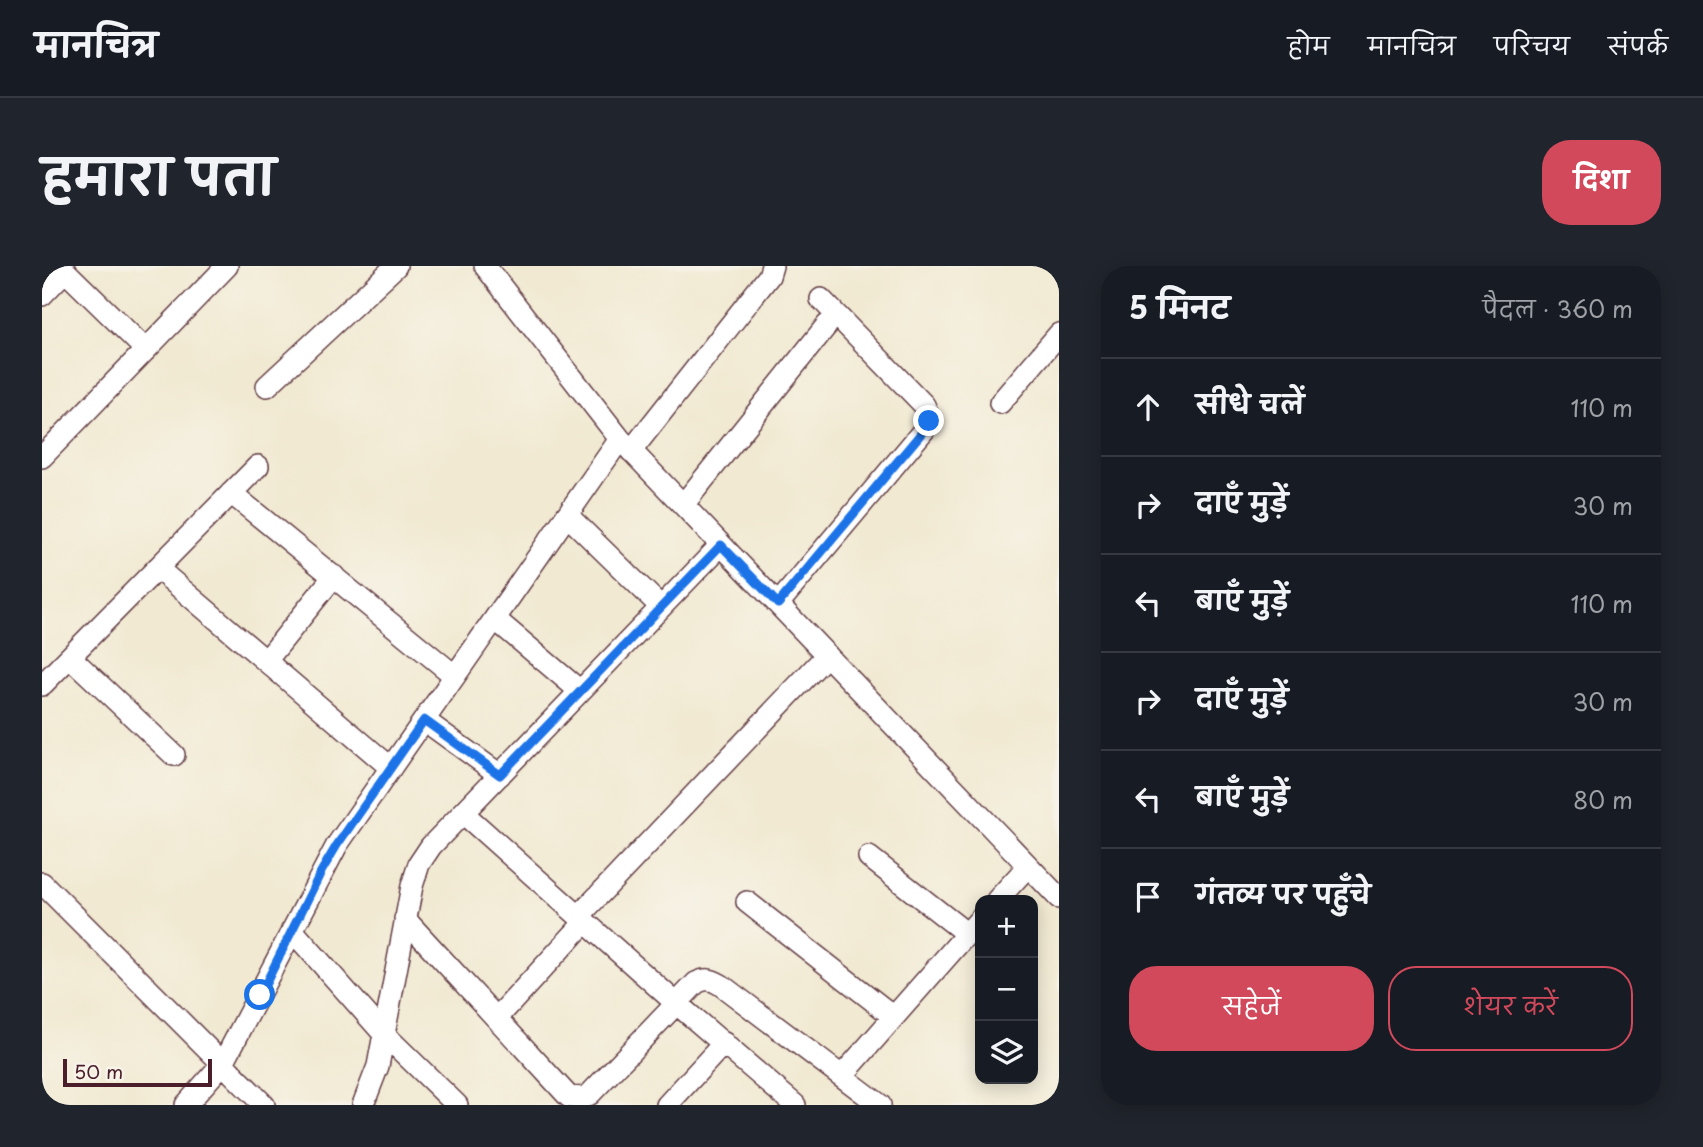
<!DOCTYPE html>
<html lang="hi">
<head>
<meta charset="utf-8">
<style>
	body { margin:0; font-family:"Playpen Sans","Playpen Sans Deva",sans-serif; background:#20242c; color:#f1f3f6 }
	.controls { position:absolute; right:21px; bottom:21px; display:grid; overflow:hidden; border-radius:14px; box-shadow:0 4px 18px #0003 }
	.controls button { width:63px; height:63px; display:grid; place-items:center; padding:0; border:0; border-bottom:2px solid #363941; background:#171b24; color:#f1f3f6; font:35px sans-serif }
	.scale { position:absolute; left:21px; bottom:18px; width:149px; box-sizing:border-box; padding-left:7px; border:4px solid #4a1f2b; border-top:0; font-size:19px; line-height:24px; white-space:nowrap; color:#4a1f2b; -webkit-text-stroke:5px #f7f3e8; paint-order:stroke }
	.stop { position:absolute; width:21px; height:21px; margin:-16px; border:5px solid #1a73e8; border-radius:50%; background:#fff }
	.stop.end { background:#1a73e8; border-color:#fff; box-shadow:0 2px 7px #0008 }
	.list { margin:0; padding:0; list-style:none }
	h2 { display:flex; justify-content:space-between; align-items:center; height:91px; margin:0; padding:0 28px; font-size:30px }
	h2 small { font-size:23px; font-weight:400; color:#9ea1a6 }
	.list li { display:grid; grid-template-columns:46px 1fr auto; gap:21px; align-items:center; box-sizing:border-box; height:98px; padding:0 28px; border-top:2px solid #363941 }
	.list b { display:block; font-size:26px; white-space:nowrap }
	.list em { font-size:23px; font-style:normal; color:#9ea1a6 }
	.actions { display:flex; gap:14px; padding:21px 28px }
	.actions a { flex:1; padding:16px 0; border:2px solid #d1495b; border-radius:28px; text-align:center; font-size:24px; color:#d1495b }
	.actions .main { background:#d1495b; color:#fff }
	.icon { flex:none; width:38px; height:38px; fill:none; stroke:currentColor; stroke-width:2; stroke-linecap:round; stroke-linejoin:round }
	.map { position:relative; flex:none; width:1017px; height:839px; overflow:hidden; border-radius:28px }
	header { display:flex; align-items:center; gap:42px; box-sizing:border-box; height:98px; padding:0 35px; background:#171b24; border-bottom:2px solid #363941 }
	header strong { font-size:33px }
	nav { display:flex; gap:38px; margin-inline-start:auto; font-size:24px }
	.intro { display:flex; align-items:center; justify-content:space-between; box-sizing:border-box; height:168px; padding:0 42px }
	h1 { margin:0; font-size:49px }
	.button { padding:18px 32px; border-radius:28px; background:#d1495b; color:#fff; font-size:24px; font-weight:700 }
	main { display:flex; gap:42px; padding:0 42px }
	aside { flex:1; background:#171b24; border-radius:28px; box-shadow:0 4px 18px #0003 }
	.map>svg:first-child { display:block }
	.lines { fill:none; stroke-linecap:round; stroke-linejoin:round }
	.minor-casing { stroke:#633d44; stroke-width:24 }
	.minor { stroke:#fff; stroke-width:21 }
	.route { stroke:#1a73e8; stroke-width:9 }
</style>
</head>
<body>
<header>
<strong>मानचित्र</strong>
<nav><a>होम</a><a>मानचित्र</a><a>परिचय</a><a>संपर्क</a></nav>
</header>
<div class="intro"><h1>हमारा पता</h1><a class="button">दिशा</a></div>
<main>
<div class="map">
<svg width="1017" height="839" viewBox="0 0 1017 839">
	<rect width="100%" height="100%" fill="#f7f3e8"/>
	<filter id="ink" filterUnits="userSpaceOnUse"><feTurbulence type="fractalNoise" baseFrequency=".0143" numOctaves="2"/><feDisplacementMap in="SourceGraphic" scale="14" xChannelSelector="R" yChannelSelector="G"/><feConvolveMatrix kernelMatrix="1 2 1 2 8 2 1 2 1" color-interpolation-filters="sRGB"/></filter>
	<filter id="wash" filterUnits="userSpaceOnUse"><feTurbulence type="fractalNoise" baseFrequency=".00686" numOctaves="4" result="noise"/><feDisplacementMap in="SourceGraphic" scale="28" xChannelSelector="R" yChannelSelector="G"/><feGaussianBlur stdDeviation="1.57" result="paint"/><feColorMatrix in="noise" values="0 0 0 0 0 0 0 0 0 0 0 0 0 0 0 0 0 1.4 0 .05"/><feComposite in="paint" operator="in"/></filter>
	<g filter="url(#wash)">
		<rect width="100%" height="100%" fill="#f1e9d1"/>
	</g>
	<g filter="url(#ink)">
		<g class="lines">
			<defs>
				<path id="minor" d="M18,0L104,84
					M443,0L578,173L1017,632
					M0,29L23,5
					M225,120L354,0
					M958,137L1017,68
					M589,185L727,10L730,0
					M0,191L185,0
					M189,227L413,410
					M641,239L785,59
					M525,249L619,341
					M115,302L349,502
					M736,338L882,164C887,154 887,149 882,139L779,33
					M453,353L538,425
					M28,391L132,489
					M224,395L292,310
					M0,419L216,200
					M382,454L458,509
					M421,547L635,738L753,839
					M827,591L925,668
					M0,617L222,839
					M955,634L986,600
					M705,636L852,751
					M537,650L785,389
					M363,653L527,831L541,832L548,828L654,717C664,712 669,713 679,719L838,839
					M250,664L342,768L415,839
					M455,752L543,656
					M800,810L938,653
					M144,839L181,797L295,579L578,173
					M321,839L336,800L370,620L377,598L389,580L679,279
					M625,839L682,777"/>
			</defs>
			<use href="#minor" class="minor-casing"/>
			<use href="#minor" class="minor"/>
		</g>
	</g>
	<g class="lines" filter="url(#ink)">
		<path class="route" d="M218,729L279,606L295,579L382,454L458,509L679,279L736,338L882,164L887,155"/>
	</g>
</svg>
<div class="controls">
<button>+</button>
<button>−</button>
<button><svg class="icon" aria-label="layers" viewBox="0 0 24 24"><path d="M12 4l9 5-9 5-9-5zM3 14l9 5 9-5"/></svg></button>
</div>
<div class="scale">50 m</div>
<div class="stop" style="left:218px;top:729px"></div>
<div class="stop end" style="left:887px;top:155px"></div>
</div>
<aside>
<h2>5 मिनट<small>पैदल · 360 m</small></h2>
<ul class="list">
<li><svg class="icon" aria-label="ahead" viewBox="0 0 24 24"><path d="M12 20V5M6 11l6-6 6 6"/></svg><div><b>सीधे चलें</b></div><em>110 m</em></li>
<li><svg class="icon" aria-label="right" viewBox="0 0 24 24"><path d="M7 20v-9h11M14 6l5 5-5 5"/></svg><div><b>दाएँ मुड़ें</b></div><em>30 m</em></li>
<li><svg class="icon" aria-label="left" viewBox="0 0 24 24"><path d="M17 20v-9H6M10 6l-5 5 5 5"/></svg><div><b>बाएँ मुड़ें</b></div><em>110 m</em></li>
<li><svg class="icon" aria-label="right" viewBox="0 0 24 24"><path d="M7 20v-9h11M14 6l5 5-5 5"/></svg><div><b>दाएँ मुड़ें</b></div><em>30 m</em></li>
<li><svg class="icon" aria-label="left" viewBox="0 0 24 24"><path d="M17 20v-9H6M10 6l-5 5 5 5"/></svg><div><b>बाएँ मुड़ें</b></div><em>80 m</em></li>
<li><svg class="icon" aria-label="arrive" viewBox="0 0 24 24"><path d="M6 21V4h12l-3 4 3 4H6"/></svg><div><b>गंतव्य पर पहुँचे</b></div></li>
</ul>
<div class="actions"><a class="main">सहेजें</a><a>शेयर करें</a></div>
</aside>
</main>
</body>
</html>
